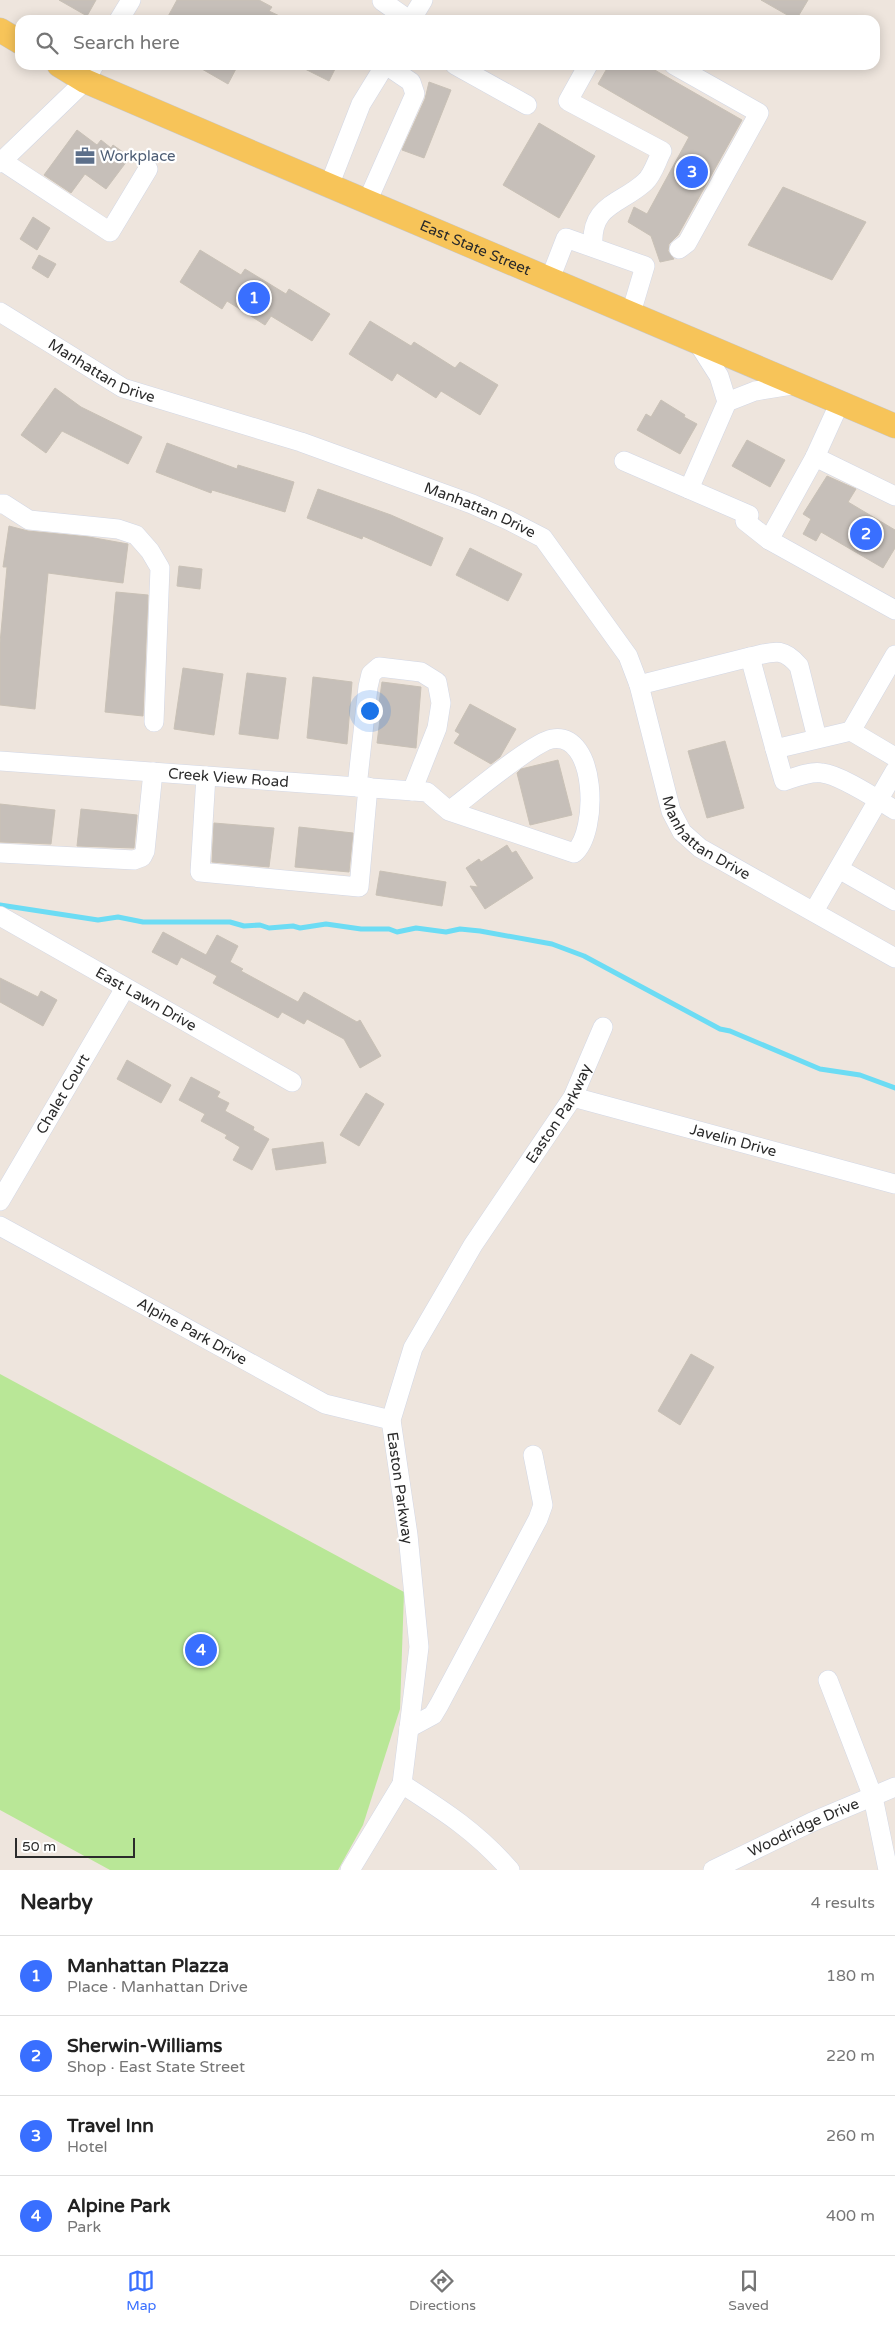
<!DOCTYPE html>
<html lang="en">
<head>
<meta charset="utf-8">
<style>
	body { margin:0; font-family:"Varela Round",sans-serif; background:#f2f2f2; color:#222 }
	.scale { position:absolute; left:15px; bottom:12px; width:120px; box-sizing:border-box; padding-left:5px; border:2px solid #2b2b2b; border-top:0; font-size:14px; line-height:18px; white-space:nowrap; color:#2b2b2b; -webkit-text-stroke:4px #fff; paint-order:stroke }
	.you { position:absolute; left:369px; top:710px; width:18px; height:18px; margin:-12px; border:4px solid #fff; border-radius:50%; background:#1a73e8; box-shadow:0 0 0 8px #1a73e833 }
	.badge { display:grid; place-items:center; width:32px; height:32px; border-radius:50%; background:#396fff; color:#fff; font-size:16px; font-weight:700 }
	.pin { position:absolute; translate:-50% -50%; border:2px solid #fff; box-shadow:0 1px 5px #0006 }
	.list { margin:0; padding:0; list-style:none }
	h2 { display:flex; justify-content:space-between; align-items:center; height:65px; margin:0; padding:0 20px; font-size:21px }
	h2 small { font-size:16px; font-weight:400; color:#767676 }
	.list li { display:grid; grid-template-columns:32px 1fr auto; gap:15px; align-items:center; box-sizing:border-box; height:80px; padding:0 20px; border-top:1px solid #e0e0e0 }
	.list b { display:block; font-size:19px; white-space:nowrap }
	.list p { margin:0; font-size:16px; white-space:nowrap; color:#767676 }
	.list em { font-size:16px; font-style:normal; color:#767676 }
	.icon { flex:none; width:28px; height:28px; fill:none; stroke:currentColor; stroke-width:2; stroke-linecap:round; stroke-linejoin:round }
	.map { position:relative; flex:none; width:895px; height:1870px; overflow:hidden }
	.search { position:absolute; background:#fff; box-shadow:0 2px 12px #0003; left:15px; right:15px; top:15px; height:55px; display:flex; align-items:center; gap:12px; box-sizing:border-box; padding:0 18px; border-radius:15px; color:#767676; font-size:19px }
	.sheet { height:385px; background:#fff }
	nav { display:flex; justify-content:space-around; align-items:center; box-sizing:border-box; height:70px; border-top:1px solid #e0e0e0; background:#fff; font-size:14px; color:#767676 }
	nav a { display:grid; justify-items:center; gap:2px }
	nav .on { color:#396fff }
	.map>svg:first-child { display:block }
	.green { fill:#b9e797 }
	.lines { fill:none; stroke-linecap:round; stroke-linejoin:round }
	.stream { stroke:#6cdcf4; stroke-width:5 }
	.building { fill:#c6bfb9; stroke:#c9c1b6 }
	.minor-casing { stroke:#d2d7e5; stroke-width:20 }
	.major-casing { stroke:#c8c8c8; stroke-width:25 }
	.minor { stroke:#fff; stroke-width:19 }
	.major { stroke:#f7c459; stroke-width:24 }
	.labels { text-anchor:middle; stroke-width:4.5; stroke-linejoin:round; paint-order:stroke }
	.service-label { font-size:15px; fill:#4e5e75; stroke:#fff; text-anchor:start }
	.street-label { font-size:15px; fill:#2b2b2b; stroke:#fff }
</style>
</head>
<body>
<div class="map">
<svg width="895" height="1870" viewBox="0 0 895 1870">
	<rect width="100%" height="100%" fill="#eee5dd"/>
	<path class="green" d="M0,1374L404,1592L400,1709L363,1825L338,1870H110L0,1810Z"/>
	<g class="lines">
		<path class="stream" d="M0,905L98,920L118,917L143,922H230L244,926L260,925L269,928L293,926L300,928L326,924L361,929H389L397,932L416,928L446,932L460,929L480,931L552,944L584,956L720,1029L730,1031L820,1069L860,1075L895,1088"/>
	</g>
	<path class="building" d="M59,0H96L87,16Z
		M177,0H259L272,7L269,11L288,20H166Z
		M761,0H808L796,20Z
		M195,65H238L228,84Z
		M297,65H337L329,81Z
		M609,65H646L742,120L678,235L669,244L668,251L674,259L660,262L651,236L628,222L634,207L647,214L689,137L598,84Z
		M429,82L451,90L424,158L402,150L425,99Z
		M539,123L595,156L559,218L503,185Z
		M77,130L97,145L101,140L111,148L113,145L130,157L106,189L85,174L71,193L44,175Z
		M783,187L866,222L832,280L748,245Z
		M33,217L50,228L37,250L20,239Z
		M200,250L241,275L245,269L286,294L289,289L330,314L312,341L271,316L265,325L227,301L222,309L180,282Z
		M39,255L56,264L48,278L32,268Z
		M370,321L411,346L414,342L455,368L460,362L498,385L480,415L441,391L436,398L397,373L392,381L349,354Z
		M55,388L81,407L142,437L128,464L62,431L46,453L21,435Z
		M661,400L685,415L684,417L697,424L680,454L637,430L646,414L651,417Z
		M747,440L785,460L770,487L732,466Z
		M167,443L237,469L238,465L294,482L285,512L212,490L211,493L156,472Z
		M827,476L856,489L848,502L895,530V548L883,568L821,532L816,541L803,534L811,519L803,514Z
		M318,489L391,515L443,538L431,566L363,536L362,539L307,518Z
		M9,526L28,531L89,537L128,544L123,583L48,573L35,709L0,705V643L7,567H3Z
		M470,548L522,574L508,601L456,575Z
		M179,566L202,569L200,589L177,586Z
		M116,592L148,595L143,716L105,712Z
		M183,668L223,674L214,735L174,729Z
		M247,673L286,678L278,739L239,734Z
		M313,677L352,682L347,744L307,738Z
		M382,682L421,687L416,748L377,743L380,719L377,718Z
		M470,704L516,729L500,757L491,764L454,743L460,734L455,731Z
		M725,741L744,808L707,818L688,751Z
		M558,760L572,815L530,825L517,773L521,769Z
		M0,804L55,810L51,844L0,842Z
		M81,809L137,815L134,848L77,846Z
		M214,823L274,828L269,867L212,862Z
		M299,827L353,833L349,872L295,867Z
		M507,845L512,853L516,851L533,878L485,909L470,886L478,887L466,868L479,859L481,862Z
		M380,871L446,882L442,906L376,895Z
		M163,932L206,955L217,935L238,946L230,962L243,969L241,971L298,1002L304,992L357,1022L360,1020L381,1056L360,1068L344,1039L307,1019L304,1024L282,1012L278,1018L213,983L217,976L181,957L177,965L152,952Z
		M0,978L38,997L41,991L57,1000L43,1026L0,1002Z
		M127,1060L171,1085L161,1103L117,1079Z
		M191,1077L220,1092L217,1097L229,1103L225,1111L254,1127L253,1130L269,1139L252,1170L233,1160L240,1147L225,1138L227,1135L201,1121L205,1114L179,1100Z
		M366,1093L384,1104L359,1146L340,1135Z
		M323,1142L326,1163L276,1170L272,1149Z
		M691,1354L714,1367L680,1425L658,1411Z"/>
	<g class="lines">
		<defs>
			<g id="minor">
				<path d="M382,1L409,20"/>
				<path d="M119,20L131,0"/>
				<path d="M411,20L423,0"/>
				<path d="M455,65L527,105"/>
				<path d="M588,65L568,101L662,151C657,160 653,175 645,182C620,205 590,204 593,247"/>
				<path d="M674,65L759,113L687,243L679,249"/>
				<path d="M2,161L110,232L148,169"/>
				<path d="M0,163L85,81L94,65"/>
				<path d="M329,186L361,104L385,65"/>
				<path d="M367,202L415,94L411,82L386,65"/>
				<path d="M550,279L566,238L645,266L631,313"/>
				<path id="s1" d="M0,312L123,388L301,442L472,504L508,520L543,538L628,656L639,685L671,811L682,832L700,848L895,958"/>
				<path d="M727,402L755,391L798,384"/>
				<path d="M815,457L840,402"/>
				<path d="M624,461L749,515"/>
				<path d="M689,489L727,402L719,376L696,340"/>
				<path d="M895,496L815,457L769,540L895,610"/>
				<path d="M0,504H4L29,520L118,529L136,535L150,551L160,568L154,722"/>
				<path d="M745,521L769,540"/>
				<path d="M750,657C773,652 782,646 799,666L817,738"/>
				<path d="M639,685L750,657L775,749L851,731L895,757"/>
				<path d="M851,731L895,655"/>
				<path d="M775,749L784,781C796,777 810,771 822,773C841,775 878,800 895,810"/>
				<path id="s2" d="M0,761L427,792L449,811L574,853C599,832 597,731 552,739C533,742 468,797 449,811"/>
				<path d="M206,776L200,872L359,887L368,787"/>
				<path d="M357,787L368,687L371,674L379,667L421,672L437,682L441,703L437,728L412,791"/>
				<path d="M0,853L134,860L142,857L145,851L153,772"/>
				<path d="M839,869L895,901"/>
				<path d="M814,911L895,771"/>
				<path id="s3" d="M0,916L292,1082"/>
				<path id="s4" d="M573,1097L895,1184"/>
				<path id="s5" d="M0,1201L125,988"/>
				<path id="s6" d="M0,1226L325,1404L391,1420"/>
				<path d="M828,1680L873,1797L888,1870"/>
				<path d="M409,1728L433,1715L439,1705L538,1519L543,1505L533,1455"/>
				<path d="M402,1784C444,1811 477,1832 510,1870"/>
				<path id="s7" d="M350,1870L402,1784L419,1647L408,1535L391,1420L413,1348L473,1245L573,1097L603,1027"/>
				<path id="s8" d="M713,1870L812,1822L895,1787"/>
			</g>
			<g id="major">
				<path d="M0,30L20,42"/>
				<path id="s9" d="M59,65L85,81L255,154L895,426"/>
			</g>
		</defs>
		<use href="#minor" class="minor-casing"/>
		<use href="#major" class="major-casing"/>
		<use href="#minor" class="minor"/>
		<use href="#major" class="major"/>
	</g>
	<defs>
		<symbol id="office-bare" viewBox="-9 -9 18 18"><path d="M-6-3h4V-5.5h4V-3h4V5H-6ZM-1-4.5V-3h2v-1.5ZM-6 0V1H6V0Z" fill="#5c6f8a" stroke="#fff" stroke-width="2.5" paint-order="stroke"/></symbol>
	</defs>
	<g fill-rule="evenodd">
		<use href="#office-bare" x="71" y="142" width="28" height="28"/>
	</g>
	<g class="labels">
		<g class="service-label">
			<text x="100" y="161">Workplace</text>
		</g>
		<g class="street-label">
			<text dy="5" stroke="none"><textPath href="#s9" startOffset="455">East State Street</textPath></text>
			<text dy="5" stroke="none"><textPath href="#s1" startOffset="118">Manhattan Drive</textPath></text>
			<text dy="5" stroke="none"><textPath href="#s1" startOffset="522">Manhattan Drive</textPath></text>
			<text dy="5" stroke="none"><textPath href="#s2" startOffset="229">Creek View Road</textPath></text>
			<text dy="5" stroke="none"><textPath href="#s1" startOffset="942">Manhattan Drive</textPath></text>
			<text dy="5" stroke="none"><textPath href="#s3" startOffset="168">East Lawn Drive</textPath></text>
			<text dy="5" stroke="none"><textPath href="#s5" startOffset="124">Chalet Court</textPath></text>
			<text dy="5" stroke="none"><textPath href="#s7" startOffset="819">Easton Parkway</textPath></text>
			<text dy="5" stroke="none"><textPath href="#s4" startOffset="166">Javelin Drive</textPath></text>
			<text dy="5" stroke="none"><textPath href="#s6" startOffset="219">Alpine Park Drive</textPath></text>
			<text transform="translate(400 1488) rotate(82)" y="5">Easton Parkway</text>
			<text dy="5" stroke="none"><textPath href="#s8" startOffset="100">Woodridge Drive</textPath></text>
		</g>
	</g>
</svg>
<div class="scale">50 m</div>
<div class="you"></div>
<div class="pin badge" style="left:254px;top:298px">1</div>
<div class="pin badge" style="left:866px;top:534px">2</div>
<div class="pin badge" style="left:692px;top:172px">3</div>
<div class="pin badge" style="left:201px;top:1650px">4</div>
<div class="search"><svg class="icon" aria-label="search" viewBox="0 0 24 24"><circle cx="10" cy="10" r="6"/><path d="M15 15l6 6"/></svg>Search here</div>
</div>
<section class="sheet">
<h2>Nearby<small>4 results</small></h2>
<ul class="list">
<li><span class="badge">1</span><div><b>Manhattan Plazza</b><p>Place · Manhattan Drive</p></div><em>180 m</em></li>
<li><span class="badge">2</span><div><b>Sherwin-Williams</b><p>Shop · East State Street</p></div><em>220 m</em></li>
<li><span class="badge">3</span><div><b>Travel Inn</b><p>Hotel</p></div><em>260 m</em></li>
<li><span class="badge">4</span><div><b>Alpine Park</b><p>Park</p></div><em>400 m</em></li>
</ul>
</section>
<nav>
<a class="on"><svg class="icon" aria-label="map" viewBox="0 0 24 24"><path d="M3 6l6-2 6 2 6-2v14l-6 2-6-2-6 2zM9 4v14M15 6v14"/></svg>Map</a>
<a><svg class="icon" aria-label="directions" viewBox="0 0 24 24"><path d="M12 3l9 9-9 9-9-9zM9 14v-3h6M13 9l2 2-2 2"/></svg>Directions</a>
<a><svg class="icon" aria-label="saved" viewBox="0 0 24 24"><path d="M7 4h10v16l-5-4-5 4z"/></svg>Saved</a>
</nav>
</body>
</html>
